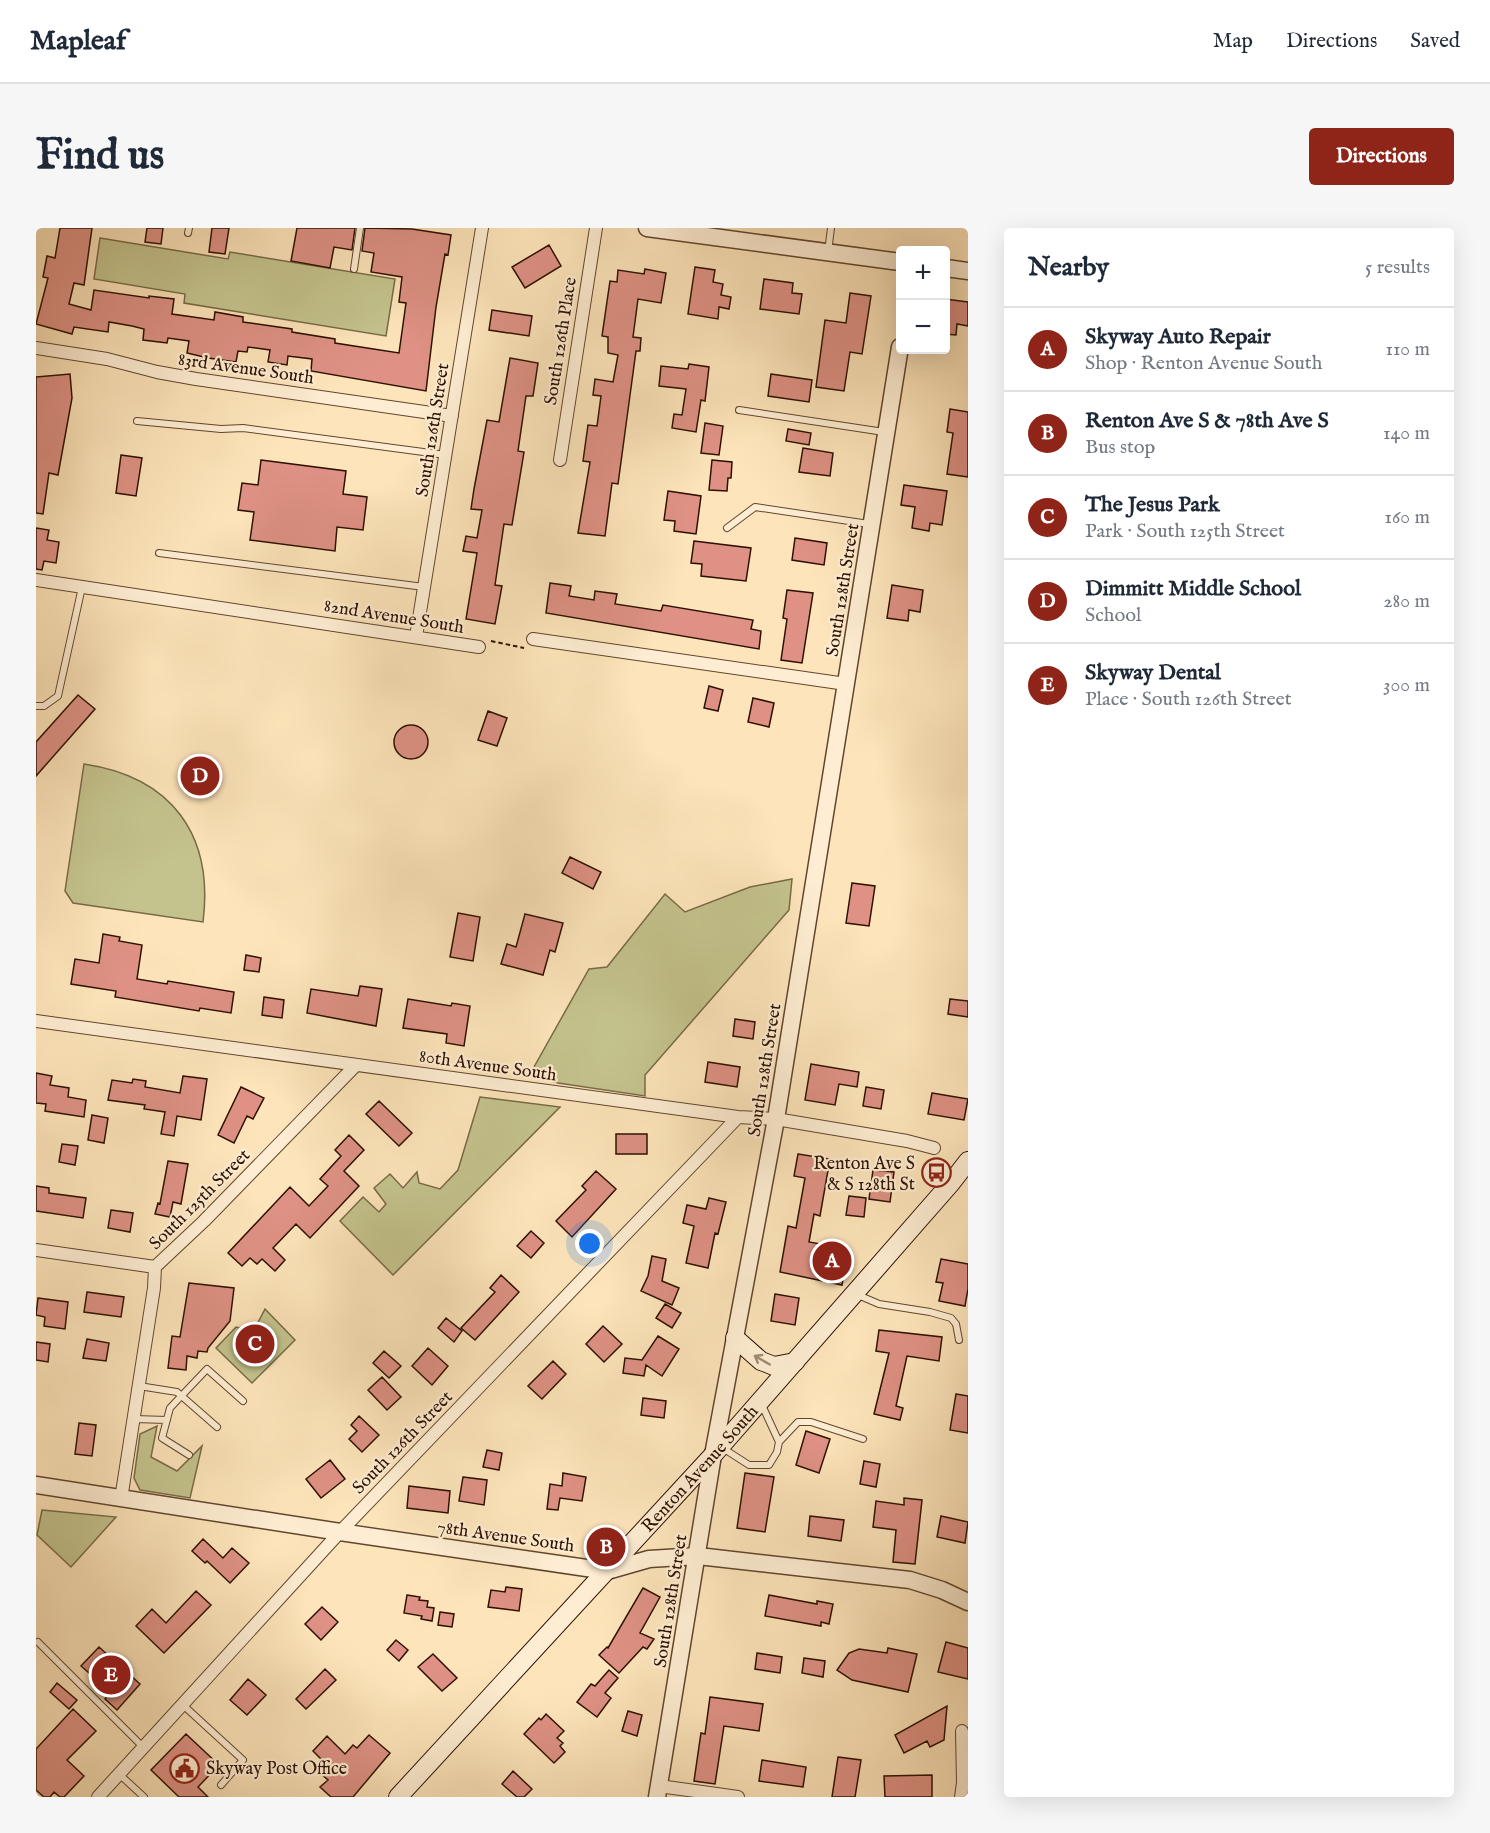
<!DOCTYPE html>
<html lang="en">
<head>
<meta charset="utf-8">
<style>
	body { margin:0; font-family:"IM FELL English",serif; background:#f6f6f7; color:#1f2937 }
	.controls { position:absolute; right:18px; top:18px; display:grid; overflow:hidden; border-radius:6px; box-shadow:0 6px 24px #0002 }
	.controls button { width:54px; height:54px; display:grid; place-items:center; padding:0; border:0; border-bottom:2px solid #e0e1e3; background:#fff; color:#1f2937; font:30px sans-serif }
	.you { position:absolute; left:554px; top:1016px; width:21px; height:21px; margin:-15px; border:4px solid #fff; border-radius:50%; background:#1a73e8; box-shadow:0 0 0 9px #1a73e833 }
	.badge { display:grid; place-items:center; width:39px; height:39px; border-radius:50%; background:#8f2418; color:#fff; font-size:20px; font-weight:700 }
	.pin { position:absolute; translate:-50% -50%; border:3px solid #fff; box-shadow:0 2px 6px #0006 }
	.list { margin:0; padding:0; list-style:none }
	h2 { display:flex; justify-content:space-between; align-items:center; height:78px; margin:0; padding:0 24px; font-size:26px }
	h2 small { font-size:20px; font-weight:400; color:#747a83 }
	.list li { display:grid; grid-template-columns:39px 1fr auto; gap:18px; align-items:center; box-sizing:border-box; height:84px; padding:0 24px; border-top:2px solid #e0e1e3 }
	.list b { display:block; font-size:22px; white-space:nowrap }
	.list p { margin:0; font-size:20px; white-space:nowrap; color:#747a83 }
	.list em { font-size:20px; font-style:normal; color:#747a83 }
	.map { position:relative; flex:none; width:932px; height:1569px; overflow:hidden; border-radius:6px }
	header { display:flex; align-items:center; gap:36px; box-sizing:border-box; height:84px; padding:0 30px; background:#fff; border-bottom:2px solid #e0e1e3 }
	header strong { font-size:28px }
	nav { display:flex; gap:33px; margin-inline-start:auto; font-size:21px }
	.intro { display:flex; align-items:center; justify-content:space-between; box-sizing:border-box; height:144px; padding:0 36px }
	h1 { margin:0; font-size:42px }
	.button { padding:15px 27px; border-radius:6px; background:#8f2418; color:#fff; font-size:21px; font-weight:700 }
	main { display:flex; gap:36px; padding:0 36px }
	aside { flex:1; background:#fff; border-radius:6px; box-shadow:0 6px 24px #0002 }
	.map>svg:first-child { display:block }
	.green { fill:#c4c38d; stroke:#786a46; stroke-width:1.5 }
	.building { fill:#de9184; stroke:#2d1100; stroke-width:1.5 }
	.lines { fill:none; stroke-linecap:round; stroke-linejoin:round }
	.service-casing { stroke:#61462e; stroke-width:8 }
	.minor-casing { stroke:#61462e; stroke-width:14 }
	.tertiary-casing { stroke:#61462e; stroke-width:19 }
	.secondary-casing { stroke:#2d1100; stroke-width:20 }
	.path { stroke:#2d1100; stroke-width:2; stroke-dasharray:4.5 3; stroke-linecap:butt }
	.service { stroke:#feedd2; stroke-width:6 }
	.minor { stroke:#feedd2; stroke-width:12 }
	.tertiary { stroke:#feedd2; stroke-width:16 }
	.secondary { stroke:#feedd2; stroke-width:18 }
	.oneway { stroke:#a08a74 }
	.labels { text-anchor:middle; stroke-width:4.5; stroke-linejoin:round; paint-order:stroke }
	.street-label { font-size:18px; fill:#2d1100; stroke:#feedd2 }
	.poi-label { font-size:18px; fill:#2d1100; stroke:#feedd2; text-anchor:end }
</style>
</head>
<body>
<header>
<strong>Mapleaf</strong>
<nav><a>Map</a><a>Directions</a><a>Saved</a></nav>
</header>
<div class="intro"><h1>Find us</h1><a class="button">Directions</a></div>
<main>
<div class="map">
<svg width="932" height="1569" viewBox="0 0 932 1569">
	<rect width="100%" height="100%" fill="#fde4ba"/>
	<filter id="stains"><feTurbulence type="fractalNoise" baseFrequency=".00333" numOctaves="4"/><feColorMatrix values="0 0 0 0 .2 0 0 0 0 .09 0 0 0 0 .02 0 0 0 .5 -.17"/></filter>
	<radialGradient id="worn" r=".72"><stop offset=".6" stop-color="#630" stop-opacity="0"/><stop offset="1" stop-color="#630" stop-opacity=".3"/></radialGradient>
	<path class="green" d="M64,10L192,31L194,24L359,51L350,108L148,75L149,66L58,51Z
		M48,536C136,549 178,607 167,694L37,675L29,663Z
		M756,651L753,682L609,847V868L522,855L502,849L498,839L553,741L571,739L629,666L649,684L714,659Z
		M444,869L524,879L357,1047L304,993L327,969L343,984L350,976L338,960L354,946L367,960L381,944L383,955L404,961L422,942Z
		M229,1081L259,1112L216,1155L180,1120L200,1099L217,1104Z
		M121,1198L115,1229L141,1243L166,1218L154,1270L104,1262L98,1250L104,1206Z
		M6,1282L80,1289L35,1339L1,1307Z"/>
	<path class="building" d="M24,0H56L48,57L38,55L33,76L55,82L58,62L113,70V68L138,71L136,86L178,92L179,84L207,89V94L256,101V104L299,111V115L363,125L370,75L363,74L366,49L335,44L338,25L326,23L329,0L376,1L415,7L412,27L409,26L400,79L390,163L275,143L276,131L252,128L251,137L232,134L234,122L212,119L211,124L202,123L200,134L172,130L151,125L153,113L132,110L131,115L107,112L108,101L96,98L73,94L72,104L38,99L36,106L0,96L12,50L7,49L11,28L19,30Z
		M111,0H127L125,16L109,14Z
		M176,0H193L189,26L173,24Z
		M261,0H319L316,22L298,19L294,40L255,33Z
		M513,17L525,38L489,60L476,39Z
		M659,39L679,42L677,54L687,56L685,67L695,69L693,81L683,79L682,91L652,86Z
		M609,41L630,45L625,75L602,71L597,109L605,110L604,123H600L582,256L576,255L569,308L542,305L554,234L547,233L552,197L561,198L565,168L557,167L559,151L577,154L582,127L572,125V109L566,108L574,53L581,54L582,42L608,46Z
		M728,51L757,55L756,65L766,66L763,86L724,81Z
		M814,65L835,68L826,126L814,124L808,163L780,159L789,92L810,95Z
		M909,71L932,74V98L921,96L920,107L909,106Z
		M456,82L496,88L493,108L453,102Z
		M474,130L502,135L497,168H490L482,223L488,224L476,297L468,296L459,357L466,358L459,396L430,391L441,325L427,323L430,308L441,310L446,282L435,281L438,261L451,192L463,194Z
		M653,136L673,139L669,173L665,172L660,204L636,200L638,186L646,187L650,161L623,158L625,138L652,141Z
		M34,146L36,170L22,247L13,245L7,286L0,285V149Z
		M735,146L776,152L773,174L732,168Z
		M914,181L932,184V249L911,246L917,205L911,204Z
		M669,195L687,198L683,227L665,225Z
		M752,201L775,205L773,217L750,213Z
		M767,220L797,225L794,248L763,244Z
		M85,227L106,230L100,268L80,265Z
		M225,232L310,243L307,266L331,269L327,302L301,299L299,323L214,312L218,284L202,282L206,255L222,257Z
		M676,232L696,234L695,250H692L691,263L673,262Z
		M868,257L911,263L906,297L894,295L893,303L876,300L879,279L865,277Z
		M632,263L665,268L660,306L638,303L639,293L628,292Z
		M0,300L13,302L11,312L23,314L20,335L8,333L6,342L0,341Z
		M759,310L791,315L788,337L756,332Z
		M658,313L715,320L710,353L665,348L666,336L655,335Z
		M514,355L535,358L533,368L558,372L559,363L581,366L579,376L625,383L627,377L717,392L715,401L725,403L723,421L510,385Z
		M856,357L887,362L884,384L873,382L872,393L851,390Z
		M751,362L777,365L766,435L745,432L751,391L747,390Z
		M673,458L687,462L682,483L668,480Z
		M42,467L59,481L0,548V514Z
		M717,470L738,475L733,499L712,494Z
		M452,483L471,490L461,518L442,512Z
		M358 514a17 17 0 1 1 34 0a17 17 0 1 1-34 0Z
		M534,629L565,644L557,661L526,645Z
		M816,655L839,658L833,698L810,695Z
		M422,685L444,689L437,733L414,729Z
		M489,686L527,695L519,724L514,722L507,747L465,736L471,716L480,719Z
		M67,706L84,709L83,713L106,717L101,751L131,756L132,753L198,764L195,785L164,780L163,783L79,769L80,763L35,756L39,731L63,735Z
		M210,727L225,730L223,744L208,742Z
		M324,758L346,761L340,798L271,785L275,761L322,768Z
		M228,769L248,772L246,790L226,787Z
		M372,771L415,778L416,775L434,778L428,818L410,815L411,806L367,800Z
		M914,771L932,773V789L912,786Z
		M699,791L719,794L717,811L697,808Z
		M672,834L704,839L701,859L669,854Z
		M775,836L823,844L821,859L803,856L799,877L769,872Z
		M0,845L16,848L14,857L33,860L32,869L50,872L48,889L9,883L10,876L0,875Z
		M147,848L171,851L165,892L141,888L138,908L125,906L129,884L108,881L109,877L72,872L76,852L96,855L97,851L110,853L109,859L144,865Z
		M205,859L228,870L217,891L211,888L198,915L182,907Z
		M830,859L848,862L845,881L827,878Z
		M896,865L932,871L928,892L892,886Z
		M343,873L376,905L363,918L330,886Z
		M56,887L72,890L68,915L52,912Z
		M580,906H611V926H580Z
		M313,907L328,922L308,943L323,958L274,1010L260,996L237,1020L249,1032L239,1043L226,1031L221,1036L214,1030L206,1038L192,1025L254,959L273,978L292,958L284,951L305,928L299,922Z
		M26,916L42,918L39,937L23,934Z
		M762,926L794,931L784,988L778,986L773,1014L812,1021L806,1057L744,1044L752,998L760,1000L769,950L758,948Z
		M132,933L152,936L145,976L137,974L134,989L119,986L122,975L124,976Z
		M837,942L858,944L854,974L833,971Z
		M560,943L580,961L536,1009L520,993L550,962L546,958Z
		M0,958L13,960V965L50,970L47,990L0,983Z
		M813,968L830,970L828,989L810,987Z
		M673,970L690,974L682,1006L679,1005L672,1040L650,1035L658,998L647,995L651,977L670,981Z
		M75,982L97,985L94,1004L72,1000Z
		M495,1003L508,1015L495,1030L481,1018Z
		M616,1028L630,1031L626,1053L643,1060L636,1077L605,1063L612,1048Z
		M905,1031L932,1036V1061L929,1078L903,1073L907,1055L900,1054Z
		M465,1047L483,1064L439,1112L425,1100L459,1064L454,1060Z
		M153,1055L198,1060L194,1093L172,1120L171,1124L162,1123L161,1130L151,1128L150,1142L132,1140L136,1108L144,1109Z
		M51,1064L88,1069L85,1089L48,1084Z
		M739,1066L763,1070L759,1097L735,1093Z
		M2,1070L32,1074L29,1101L8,1098L9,1089L0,1087Z
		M629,1076L645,1085L636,1100L620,1090Z
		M410,1090L426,1103L418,1114L402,1100Z
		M567,1098L586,1116L568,1134L550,1116Z
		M843,1102L906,1109L903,1133L871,1128L860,1178L867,1180L864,1192L838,1186L853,1125L840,1123Z
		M622,1108L643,1121L626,1148L610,1137L608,1148L587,1145L589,1130L606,1132Z
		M51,1111L73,1115L70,1133L47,1130Z
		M0,1114L14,1116L12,1134L0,1132Z
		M392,1120L412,1138L396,1157L376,1138Z
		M348,1123L365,1138L353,1150L337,1135Z
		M517,1133L530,1146L506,1171L492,1158Z
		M346,1149L365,1169L351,1182L332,1162Z
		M920,1166L932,1168V1205L914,1202Z
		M607,1170L630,1173L628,1190L605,1187Z
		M323,1188L343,1207L326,1224L313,1211L321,1203L315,1197Z
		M43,1195L60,1197L56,1228L39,1226Z
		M770,1203L794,1211L783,1245L760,1237Z
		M451,1222L466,1225L463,1242L447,1239Z
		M294,1232L309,1251L285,1270L270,1251Z
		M828,1233L844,1236L840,1259L824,1256Z
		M527,1245L550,1249L546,1273L524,1270L522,1282L511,1281L514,1256L526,1258Z
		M709,1245L738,1249L729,1304L701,1300Z
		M427,1249L451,1252L448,1277L423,1273Z
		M373,1258L414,1263L412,1285L371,1280Z
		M868,1270L886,1272L879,1336L857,1334L860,1302L837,1299L840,1273L868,1277Z
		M774,1288L808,1292L805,1313L772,1308Z
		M905,1288L932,1294L929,1315L901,1309Z
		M167,1311L187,1330L196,1320L213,1335L194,1355L171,1333L169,1335L156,1323Z
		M470,1359L486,1361L483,1383L452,1379L455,1362L469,1364Z
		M607,1360L624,1369L604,1405L618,1411L611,1421L607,1419L583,1445L563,1427L571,1419L572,1420Z
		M160,1363L175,1377L128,1425L100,1398L116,1381L130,1395Z
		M371,1367L384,1369L383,1372L392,1373L391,1379L398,1380L396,1393L385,1391L386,1388L368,1385Z
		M733,1367L781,1376V1373L797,1376L793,1396L785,1394V1398L729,1388Z
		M286,1379L302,1394L285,1412L269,1396Z
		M404,1384L418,1386L416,1399L402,1397Z
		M360,1412L372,1422L363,1433L351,1422Z
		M910,1414L932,1420V1451L902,1444Z
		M63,1419L104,1456L81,1482L69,1471L75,1464L45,1438Z
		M852,1420L881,1426L872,1464L816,1452L801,1442L813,1425L823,1421L851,1425Z
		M721,1425L746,1429L744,1445L719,1441Z
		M397,1426L421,1450L406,1463L382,1439Z
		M768,1430L789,1433L787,1449L766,1445Z
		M289,1441L300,1452L270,1481L260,1471Z
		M573,1442L582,1450L569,1465L575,1470L561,1489L541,1474L555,1456L559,1458Z
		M212,1451L230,1467L211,1487L194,1472Z
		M21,1455L41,1472L33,1481L14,1464Z
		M674,1469L727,1476L723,1503L688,1498L679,1556L658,1553L665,1505L669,1506Z
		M911,1478L908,1512L894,1519L891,1513L868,1525L859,1507Z
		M37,1481L60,1503L31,1532L48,1548L28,1569H24L18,1564L14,1569H8L0,1562V1521Z
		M592,1483L606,1487L601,1508L586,1503Z
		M510,1486L528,1503L521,1510L527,1515L524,1518L529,1524L518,1535L488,1506L503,1490L505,1492Z
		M150,1506L183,1537L162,1559L172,1569H143L115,1542Z
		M333,1507L354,1525L317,1569H295L284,1559L292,1552L284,1545L291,1537L277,1523L291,1508L309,1526L317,1517L321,1520Z
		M802,1529L825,1532L819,1569H796Z
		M726,1532L770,1539L767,1559L723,1553Z
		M477,1543L496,1561L488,1569H481L466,1556Z
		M896,1547V1569H849L848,1548Z"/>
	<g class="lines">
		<defs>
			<path id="service" d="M152,5L153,0
				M792,24L795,0
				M318,41L324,0
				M703,182L848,204
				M101,193L185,201L207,200L410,227
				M691,300L719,279L833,296
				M123,325L388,359
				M0,478H8L22,468L46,359
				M822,1067L843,1076L894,1084L915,1090L920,1096L923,1112
				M103,1158L141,1164L181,1199
				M98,1191L131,1192
				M743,1214L762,1194H775L827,1211
				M685,1219L713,1237H733L741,1224L743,1214L725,1175
				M153,1227L126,1210L134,1180L171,1141L207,1173
				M2,1414L107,1519
				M147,1477L207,1532L185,1557
				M83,1546L108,1569"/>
			<path id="minor" d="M0,120L71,131L121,144L160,151L416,188
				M524,232L560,0
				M0,352L443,419
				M380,409L446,0
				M497,411L810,456
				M0,793L702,889L740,891L871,913L898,920
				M0,1022L119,1039
				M85,1271L118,1060L119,1039L168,993L319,838
				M623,1558L702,1569
				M62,1569L304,1304L702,889
				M925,1569L927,1555L926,1503"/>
			<path id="tertiary" d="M611,0L864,34
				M910,40L932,43
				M0,1257L304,1304L571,1343L613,1331L662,1328L874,1352L906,1362L932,1374
				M621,1569L677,1227L740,891L864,119"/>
			<g id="secondary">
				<path d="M699,1110L725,1133L738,1138L759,1134"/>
				<path id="s1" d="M362,1569L677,1227L915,955L932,933"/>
			</g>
		</defs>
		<use href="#service" class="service-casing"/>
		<use href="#minor" class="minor-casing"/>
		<use href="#tertiary" class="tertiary-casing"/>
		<use href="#secondary" class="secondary-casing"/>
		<path class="path" d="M455,413L488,420"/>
		<use href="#service" class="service"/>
		<use href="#minor" class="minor"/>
		<use href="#tertiary" class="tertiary"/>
		<use href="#secondary" class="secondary"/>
	</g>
	<defs><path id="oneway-shaft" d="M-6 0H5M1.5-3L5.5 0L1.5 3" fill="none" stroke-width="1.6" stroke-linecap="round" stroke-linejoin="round" transform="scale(1.5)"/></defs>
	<use class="oneway" href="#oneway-shaft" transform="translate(726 1132) rotate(-150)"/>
	<defs>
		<symbol id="bus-ring" viewBox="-11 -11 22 22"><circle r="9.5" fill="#feedd2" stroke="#8f2418" stroke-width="1.5"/><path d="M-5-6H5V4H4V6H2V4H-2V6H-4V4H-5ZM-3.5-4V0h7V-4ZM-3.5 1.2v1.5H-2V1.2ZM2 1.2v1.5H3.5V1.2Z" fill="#8f2418"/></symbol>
		<symbol id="civic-ring" viewBox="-11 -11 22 22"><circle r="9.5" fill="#feedd2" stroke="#8f2418" stroke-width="1.5"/><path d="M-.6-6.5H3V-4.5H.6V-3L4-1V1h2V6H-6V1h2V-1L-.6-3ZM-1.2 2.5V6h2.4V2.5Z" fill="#8f2418"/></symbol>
	</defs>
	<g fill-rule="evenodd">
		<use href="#bus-ring" x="884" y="928" width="33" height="33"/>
		<use href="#civic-ring" x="132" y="1524" width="33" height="33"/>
	</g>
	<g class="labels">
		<g class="street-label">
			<text transform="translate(524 113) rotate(-81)" y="6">South 126th Place</text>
			<text transform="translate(210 140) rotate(8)" y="6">83rd Avenue South</text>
			<text transform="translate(396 202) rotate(-81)" y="6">South 126th Street</text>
			<text transform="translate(806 362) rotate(-81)" y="6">South 128th Street</text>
			<text transform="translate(358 388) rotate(9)" y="6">82nd Avenue South</text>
			<text transform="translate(452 837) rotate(8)" y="6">80th Avenue South</text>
			<text transform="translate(728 842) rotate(-81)" y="6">South 128th Street</text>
			<text transform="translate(163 971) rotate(-45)" y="6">South 125th Street</text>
			<text transform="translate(366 1214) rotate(-46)" y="6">South 126th Street</text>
			<text dy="6" stroke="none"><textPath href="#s1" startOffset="446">Renton Avenue South</textPath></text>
			<text transform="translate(470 1308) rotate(8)" y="6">78th Avenue South</text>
			<text transform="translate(634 1373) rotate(-81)" y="6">South 128th Street</text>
		</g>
		<g class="poi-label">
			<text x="879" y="941">Renton Ave S<tspan x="879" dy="21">&amp; S 128th St</tspan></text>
			<text x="170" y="1546" text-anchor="start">Skyway Post Office</text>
		</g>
	</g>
	<rect width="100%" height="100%" filter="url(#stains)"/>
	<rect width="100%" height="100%" fill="url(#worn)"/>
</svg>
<div class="controls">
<button>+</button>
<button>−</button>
</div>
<div class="you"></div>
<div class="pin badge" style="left:796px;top:1033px">A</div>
<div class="pin badge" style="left:570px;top:1319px">B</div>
<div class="pin badge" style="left:219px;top:1116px">C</div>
<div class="pin badge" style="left:164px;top:548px">D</div>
<div class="pin badge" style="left:75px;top:1447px">E</div>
</div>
<aside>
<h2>Nearby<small>5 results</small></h2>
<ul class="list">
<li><span class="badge">A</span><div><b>Skyway Auto Repair</b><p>Shop · Renton Avenue South</p></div><em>110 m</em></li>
<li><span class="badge">B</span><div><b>Renton Ave S &amp; 78th Ave S</b><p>Bus stop</p></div><em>140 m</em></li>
<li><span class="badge">C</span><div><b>The Jesus Park</b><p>Park · South 125th Street</p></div><em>160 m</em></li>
<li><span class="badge">D</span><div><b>Dimmitt Middle School</b><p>School</p></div><em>280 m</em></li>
<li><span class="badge">E</span><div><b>Skyway Dental</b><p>Place · South 126th Street</p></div><em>300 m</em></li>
</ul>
</aside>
</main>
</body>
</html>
